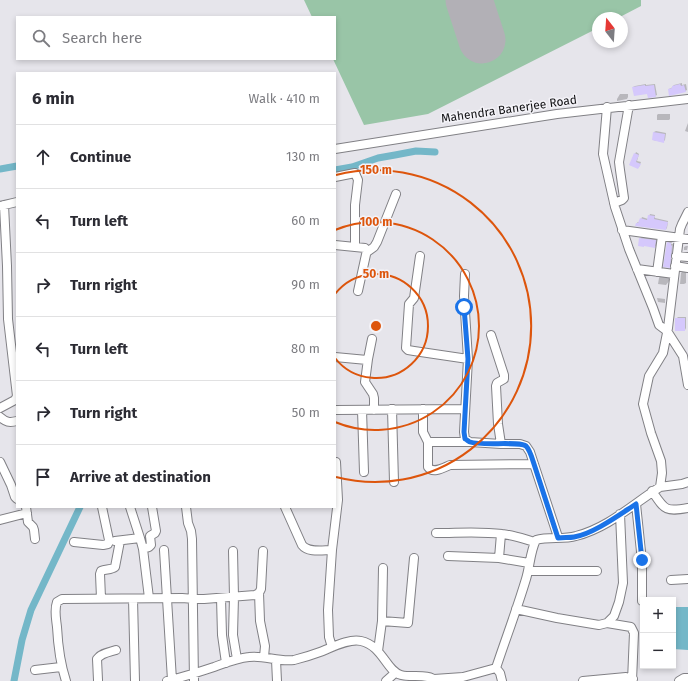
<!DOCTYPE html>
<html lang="en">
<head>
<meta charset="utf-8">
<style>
	body { margin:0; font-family:"Fira Sans",sans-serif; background:#f7f7f7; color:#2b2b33 }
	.controls { position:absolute; right:12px; bottom:12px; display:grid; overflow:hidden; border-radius:0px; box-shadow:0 2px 6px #0003 }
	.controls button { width:36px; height:36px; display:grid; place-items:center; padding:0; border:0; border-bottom:1px solid #e1e1e2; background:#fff; color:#2b2b33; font:20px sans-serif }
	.compass { position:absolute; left:592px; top:12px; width:36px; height:36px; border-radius:50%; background:#fff; box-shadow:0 2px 6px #0003; rotate:343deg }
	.stop { position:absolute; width:12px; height:12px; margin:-9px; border:3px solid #1a73e8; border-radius:50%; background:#fff }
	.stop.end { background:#1a73e8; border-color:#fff; box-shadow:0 1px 4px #0008 }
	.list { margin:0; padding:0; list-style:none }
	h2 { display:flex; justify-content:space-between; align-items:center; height:52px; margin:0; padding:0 16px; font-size:17px }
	h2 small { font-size:13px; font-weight:400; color:#7c7c81 }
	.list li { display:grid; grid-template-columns:26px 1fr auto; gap:12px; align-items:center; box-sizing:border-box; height:64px; padding:0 16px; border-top:1px solid #e1e1e2 }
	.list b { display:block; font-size:15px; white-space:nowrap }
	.list em { font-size:13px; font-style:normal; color:#7c7c81 }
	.icon { flex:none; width:22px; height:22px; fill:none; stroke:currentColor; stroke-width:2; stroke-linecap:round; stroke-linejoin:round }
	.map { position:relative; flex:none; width:688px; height:681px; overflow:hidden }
	.search { position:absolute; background:#fff; box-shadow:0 2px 6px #0003; left:16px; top:16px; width:320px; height:44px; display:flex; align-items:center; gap:10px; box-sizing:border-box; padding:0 14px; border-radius:0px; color:#7c7c81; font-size:15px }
	.panel { position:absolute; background:#fff; box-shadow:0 2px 6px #0003; left:16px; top:72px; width:320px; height:436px; border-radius:0px }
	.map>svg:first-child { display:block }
	.green { fill:#99c5a7 }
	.water { fill:#74b7c8 }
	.shadow { fill:#0003 }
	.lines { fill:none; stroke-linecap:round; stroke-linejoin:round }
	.canal { stroke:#74b7c8; stroke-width:7 }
	.runway { stroke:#b2b0b6; stroke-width:47 }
	.building { fill:#d5c8fc }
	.minor-casing { stroke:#818085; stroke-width:10 }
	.minor { stroke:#fff; stroke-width:8 }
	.route { stroke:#1a73e8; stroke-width:5 }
	.ring { fill:none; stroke:#dd550c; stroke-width:2 }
	.labels { text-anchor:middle; stroke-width:3; stroke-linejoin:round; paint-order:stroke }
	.street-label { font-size:12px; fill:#111113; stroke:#f4f3f8 }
	.centre { fill:#dd550c; stroke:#f4f3f8; stroke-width:2 }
	.ring-label { font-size:12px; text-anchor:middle; font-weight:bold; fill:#dd550c; stroke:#f4f3f8; stroke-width:3; stroke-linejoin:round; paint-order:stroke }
</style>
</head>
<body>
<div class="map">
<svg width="688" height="681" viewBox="0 0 688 681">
	<rect width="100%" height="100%" fill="#e6e5eb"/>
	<path class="green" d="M304,0H458L473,44L500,35L489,0H641V6L618,18H598V28L428,114L364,125L333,59H335V17H312Z"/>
	<path class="water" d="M673,607H688V650L673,649Z"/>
	<path class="shadow" d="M682,83V85L686,84L687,90L685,91L669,89L673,87V86L674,85Z
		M646,84V85L655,84L657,95L655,96L633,87L635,86Z
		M620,94H628V97L627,99L617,101V99Z
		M658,114H670V119L669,120H657V115Z
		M688,123V132L685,131Z
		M656,131L666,133L665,140L663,142L653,140L654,132Z
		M636,152L639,154L637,161L641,162L639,167L630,165Z
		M650,214L655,215V218L668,221L667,228L666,229L637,223L638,222H640L642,217L648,219Z
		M642,237L657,239L656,246L654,247L640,238Z
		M669,241L672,242L671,244H673L671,265L669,267L668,243Z
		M686,246H688L687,250H684V247Z
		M683,271L686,272V283L684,284H680L681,273Z
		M660,276L669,278V281L666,285L658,284L659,278Z
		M657,298L665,299V303L658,302Z
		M678,317H686V328L685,330L676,319Z"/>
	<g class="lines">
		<path class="canal" d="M0,169L17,166
			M335,170L352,167L378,158L395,155L416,151L435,152
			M14,681L22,640L31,610L80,507"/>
		<path class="runway" d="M469,0L482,40"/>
	</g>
	<path class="building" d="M680,84L681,86L684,85L686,92L669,96L668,89L672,88V86Z
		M645,85V86L654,85L656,97L648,98L647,94L634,96L632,87Z
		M653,132L665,134L664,143L652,140Z
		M634,153L639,155L636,162L641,164L638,169L629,165Z
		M648,215L655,216L654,219L668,222L666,230L635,226L636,223H638L640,218L647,220Z
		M639,238L656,240L655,248L644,246V247L638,246Z
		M667,242L671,243V245L672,246L670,268L663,267Z
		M675,318H685V331H675Z"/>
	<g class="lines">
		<defs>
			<path id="minor" d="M607,107L603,154L615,207L629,249L653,308L659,325L667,331L683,356L688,385
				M335,149L557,114L688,99
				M335,177L355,173L358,180L355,205V246
				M614,203L622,200L624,198L620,170L619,162L629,105
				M0,206L17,202
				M622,230L688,239
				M335,245L365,248L367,250L358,291
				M367,252L374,247L377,242L396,194
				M420,256L414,298L409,304L406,348L408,350L414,351L468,359
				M676,256L688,257
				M675,266L688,268
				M637,269L674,274
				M657,272L662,236
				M465,274L464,296L468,359L464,432L465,439L470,442L501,444H520L526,446L530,452L558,537
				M491,335L504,375V379L497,383L496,386L498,424L501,444
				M335,357L367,360L368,359L372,339
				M368,359L365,382L373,394L374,398V410
				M0,408L15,400L17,396L8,319L7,266L4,205
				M392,409L394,482
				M423,409V432L428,442H470
				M335,410L465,409
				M362,410L364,472
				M0,417C6,422 9,423 17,421
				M428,442V467C433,474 443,468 450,465L534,464
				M0,462L11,485L15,497L17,499
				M660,487L682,484L688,482
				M652,491C665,510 665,512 688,508
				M636,504L642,561V601
				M26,507L28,522L33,527L34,530L35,539
				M186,507L188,523L191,531L192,539L194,681
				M285,507L302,545C308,553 323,550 332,550
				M0,520L27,513
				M436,533C458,533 480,531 502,534C513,535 524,539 535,542
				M140,538L143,549L149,598
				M115,541L140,538L130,507
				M74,542L103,545L108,544L109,540L102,507
				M143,549L149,547L151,545L150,536L155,533L156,531L152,507
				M164,550L172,680
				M233,551L234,597L233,635L237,659
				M448,556L499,558L529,563
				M499,558L501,534
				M528,571H597
				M671,580L688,579
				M259,593L260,621L265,646L264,657
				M101,598L100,574L101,571C106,569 111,570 115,567L120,541
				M221,598L222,635L226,663
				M133,599L135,681
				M516,609L557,618L599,625L607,623L614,616L619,602L623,583L620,514
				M382,621L383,568
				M607,623L631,627L634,633L632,681
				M332,647L329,637L328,610L332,550L338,500L336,462
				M378,651L382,621L408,623L414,558
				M276,660L277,681
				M35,670L61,667
				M434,679L463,677L496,668
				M98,680L97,659C101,653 110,652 116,650
				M66,681C60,663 58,646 57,627C56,618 54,610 57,602L62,599L182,598L194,599H204L255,595L259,593L261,589L263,551
				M167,681C183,677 199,672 214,667C225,663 237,658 249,657C264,655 278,662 294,660C302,658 312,655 320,652C331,648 349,638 361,641C383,646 386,671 401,675C411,678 429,673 436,681
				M386,681L395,673
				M502,681L500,673L496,668C506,638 517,609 526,579C530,566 530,552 536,540C549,536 563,540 576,536C608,528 633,504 660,487L662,473L661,461L651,433L643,404L649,376L663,353L668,328L680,229L682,224L688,212
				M583,681L626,677L633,679
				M679,681L684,678H688"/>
		</defs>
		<use href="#minor" class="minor-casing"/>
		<use href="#minor" class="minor"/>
	</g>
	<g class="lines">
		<path class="route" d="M464,307L468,359L464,432L465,439C466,439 469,442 470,442C481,446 520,441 526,446C530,450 532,458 534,464L558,538C563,537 569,538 574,537C593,534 619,515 636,504L642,560"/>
	</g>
	<g class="ring">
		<path d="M335 294A52 52 0 1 1 335 358"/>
		<path d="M335 230A104 104 0 1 1 335 422"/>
		<path d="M336 175A156 156 0 1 1 336 477"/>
	</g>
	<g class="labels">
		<g class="street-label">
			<text transform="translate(509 109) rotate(-8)" y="4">Mahendra Banerjee Road</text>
		</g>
	</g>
	<circle cx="376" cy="326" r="6" class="centre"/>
	<g class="ring-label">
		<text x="376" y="174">150 m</text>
		<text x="376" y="226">100 m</text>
		<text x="376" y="278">50 m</text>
	</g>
</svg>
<div class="controls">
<button>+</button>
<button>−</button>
</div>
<svg class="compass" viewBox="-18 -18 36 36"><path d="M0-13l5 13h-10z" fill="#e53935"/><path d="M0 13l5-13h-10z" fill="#7c7c81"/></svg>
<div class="stop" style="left:464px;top:307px"></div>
<div class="stop end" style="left:642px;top:560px"></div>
<div class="search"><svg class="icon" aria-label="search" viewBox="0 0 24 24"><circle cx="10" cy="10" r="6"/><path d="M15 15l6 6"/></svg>Search here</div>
<section class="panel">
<h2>6 min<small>Walk · 410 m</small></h2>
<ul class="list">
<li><svg class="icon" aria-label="ahead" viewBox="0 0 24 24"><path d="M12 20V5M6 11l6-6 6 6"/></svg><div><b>Continue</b></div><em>130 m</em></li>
<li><svg class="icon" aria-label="left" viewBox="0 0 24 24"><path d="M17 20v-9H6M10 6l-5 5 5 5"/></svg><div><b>Turn left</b></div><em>60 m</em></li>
<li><svg class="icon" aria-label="right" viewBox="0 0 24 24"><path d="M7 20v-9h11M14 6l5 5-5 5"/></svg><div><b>Turn right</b></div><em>90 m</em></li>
<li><svg class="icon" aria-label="left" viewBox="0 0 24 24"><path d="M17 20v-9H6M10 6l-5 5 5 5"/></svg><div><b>Turn left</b></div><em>80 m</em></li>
<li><svg class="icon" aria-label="right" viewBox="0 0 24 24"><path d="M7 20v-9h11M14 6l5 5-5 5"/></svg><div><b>Turn right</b></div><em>50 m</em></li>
<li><svg class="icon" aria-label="arrive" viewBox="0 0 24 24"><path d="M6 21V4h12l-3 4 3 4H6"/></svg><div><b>Arrive at destination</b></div></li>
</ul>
</section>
</div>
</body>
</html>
